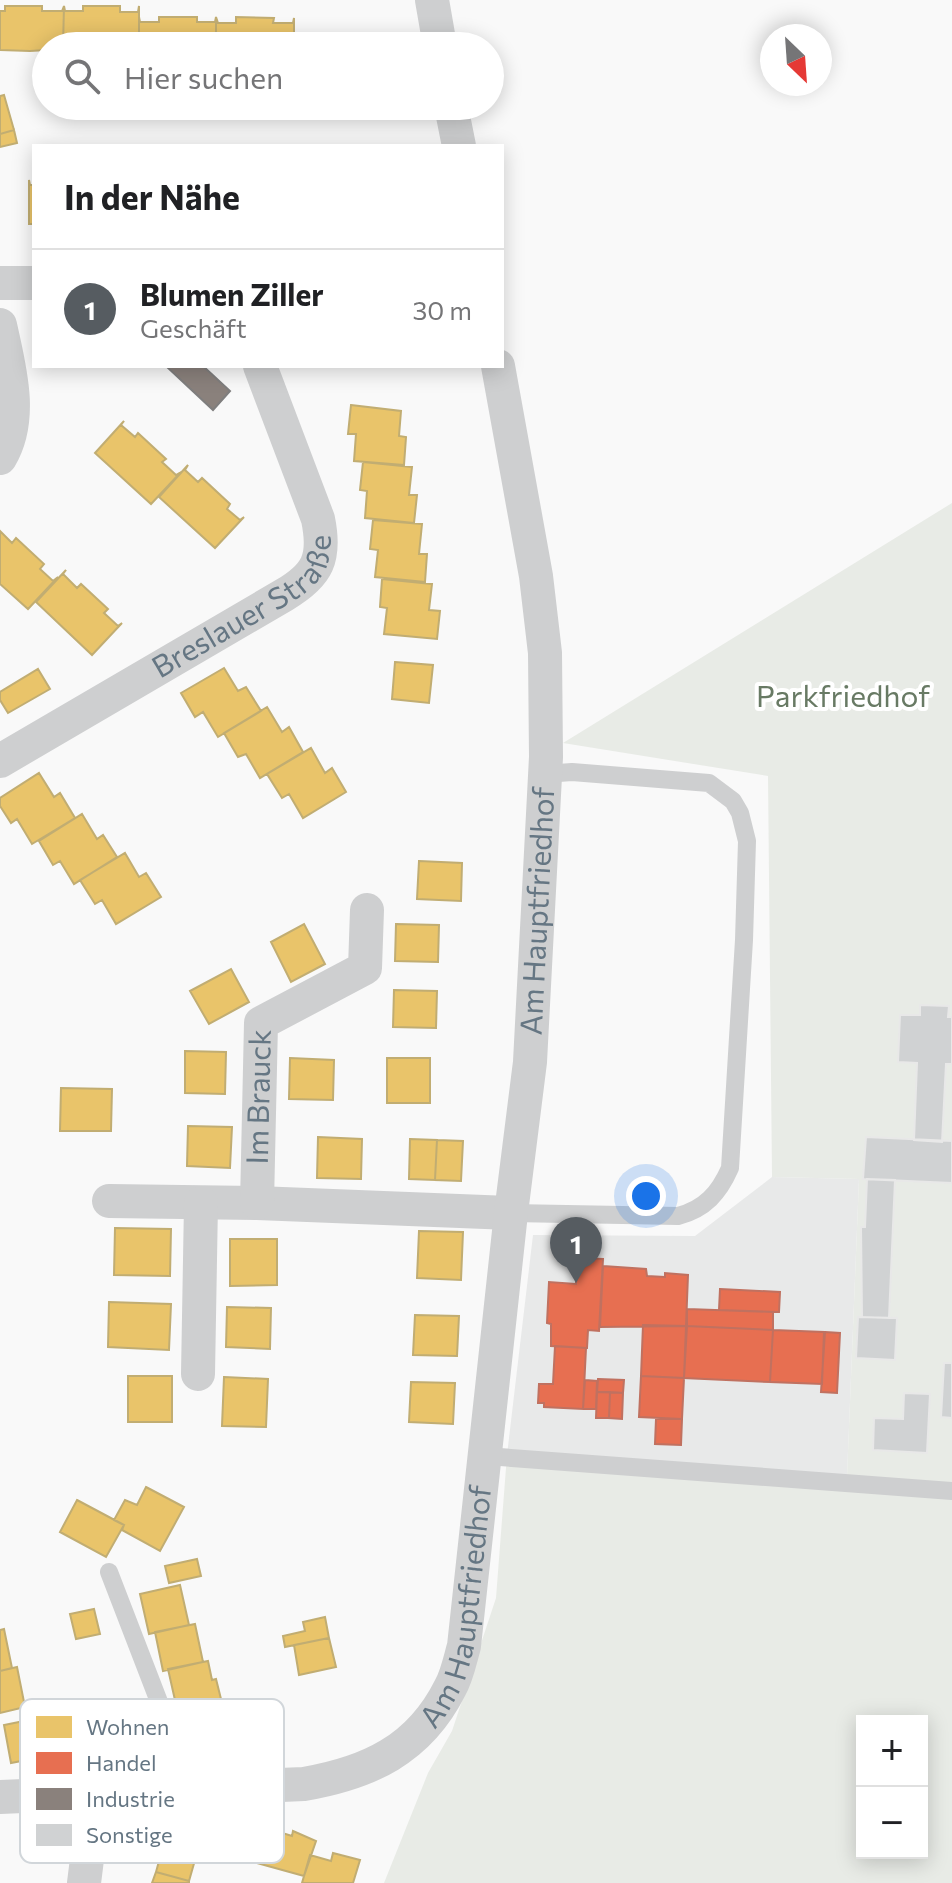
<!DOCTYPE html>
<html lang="de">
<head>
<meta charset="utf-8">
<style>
	body { margin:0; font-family:Commissioner,sans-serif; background:#f2f2f2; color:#202124 }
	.controls { position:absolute; right:24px; bottom:24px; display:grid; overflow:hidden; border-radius:0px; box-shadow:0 4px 20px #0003 }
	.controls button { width:72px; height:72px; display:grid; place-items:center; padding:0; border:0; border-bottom:2px solid #e0e0e0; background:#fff; color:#202124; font:40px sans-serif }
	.compass { position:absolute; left:760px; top:24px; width:72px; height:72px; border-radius:50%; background:#fff; box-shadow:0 4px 20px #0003; rotate:155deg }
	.you { position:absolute; left:646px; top:1196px; width:28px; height:28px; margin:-20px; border:6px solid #fff; border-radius:50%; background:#1a73e8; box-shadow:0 0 0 12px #1a73e833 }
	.badge { display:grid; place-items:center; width:52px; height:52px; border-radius:50%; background:#565c61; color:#fff; font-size:26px; font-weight:700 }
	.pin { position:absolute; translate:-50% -66px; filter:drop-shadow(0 2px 4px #0008) }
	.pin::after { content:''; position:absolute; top:42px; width:28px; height:24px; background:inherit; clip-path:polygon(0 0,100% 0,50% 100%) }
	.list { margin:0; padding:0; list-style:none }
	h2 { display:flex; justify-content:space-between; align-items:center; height:104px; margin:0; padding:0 32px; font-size:34px }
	h2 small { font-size:26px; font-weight:400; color:#757577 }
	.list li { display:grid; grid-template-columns:52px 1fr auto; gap:24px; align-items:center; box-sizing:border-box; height:120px; padding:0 32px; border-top:2px solid #e0e0e0 }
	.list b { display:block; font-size:30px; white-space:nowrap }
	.list p { margin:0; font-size:26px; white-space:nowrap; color:#757577 }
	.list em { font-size:26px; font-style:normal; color:#757577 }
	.icon { flex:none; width:44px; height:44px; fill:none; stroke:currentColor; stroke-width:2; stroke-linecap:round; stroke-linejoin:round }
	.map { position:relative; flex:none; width:952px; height:1883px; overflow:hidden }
	.search { position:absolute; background:#fff; box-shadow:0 4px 20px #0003; left:32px; top:32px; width:472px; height:88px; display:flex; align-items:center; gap:20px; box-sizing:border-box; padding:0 28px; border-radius:44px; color:#757577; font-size:30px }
	.panel { position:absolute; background:#fff; box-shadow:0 4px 20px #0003; left:32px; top:144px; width:472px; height:224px; border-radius:0px }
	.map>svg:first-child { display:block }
	.built { fill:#e8e9e9 }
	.green { fill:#e8ebe6; fill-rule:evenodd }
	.homes { fill:#e9c46a; stroke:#c1ad72; stroke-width:2 }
	.shops { fill:#e76f51; stroke:#c07160; stroke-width:2 }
	.industry { fill:#8a817c; stroke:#7f7e7e; stroke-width:2 }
	.building { fill:#d0d2d3; stroke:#e8e8e8; stroke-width:2 }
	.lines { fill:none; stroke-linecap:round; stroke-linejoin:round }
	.service { stroke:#cecfd0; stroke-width:18 }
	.minor { stroke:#cecfd0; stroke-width:34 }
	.labels { text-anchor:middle; stroke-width:8; stroke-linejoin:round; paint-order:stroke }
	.street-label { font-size:30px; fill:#657683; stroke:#fff }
	.park-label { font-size:30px; fill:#687a64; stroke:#fff }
	.key { fill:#fff; stroke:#d1d6da; stroke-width:2 }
	.key-label { font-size:22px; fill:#657683 }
</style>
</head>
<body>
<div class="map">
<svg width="952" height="1883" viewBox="0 0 952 1883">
	<rect width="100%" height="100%" fill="#f9f9f9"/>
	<path class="built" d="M772,1177L859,1179L847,1476L507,1455L533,1235L695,1236Z"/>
	<path class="green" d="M952,503V1883H384L428,1773L452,1731L496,1598L507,1455L847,1476L859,1179L772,1177L768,776L563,743ZM862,1721H922V1853H862Z"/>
	<path class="homes" d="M5,6H42V11H62L64,6L63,46H46V50L30,51L0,50V11H5Z
		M64,6L65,11H83V6H120V12H138L139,6V46H63Z
		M139,17L140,22H159V17H197V22H215L216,17V46H139Z
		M216,17L218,23H236V17L274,18L273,23H293L294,18V46H216Z
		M4,95L14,130L0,134V96Z
		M14,130L17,143L0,147V134Z
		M29,180L30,185H34V224H29Z
		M351,405L401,411L399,436L406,437L404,465L354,461L356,434H348Z
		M124,421L121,425L135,437L138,433L166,459L162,462L176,475L181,472L151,504L95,453Z
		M363,462L412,467L409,495H417L414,523L365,518L367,491L360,490Z
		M188,465L185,470L198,482L202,478L230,504L227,509L240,520L244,517L215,548L159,497Z
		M373,520L422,524L419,554H427L425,582L375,577L378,550L370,549Z
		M0,531L12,543L16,538L44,564L40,569L53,581L58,577L28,609L0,584Z
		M66,570L63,574L77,588L81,584L108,609L104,613L118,626L122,623L92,655L36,602Z
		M382,579L432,584L429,610L440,611L437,639L384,634L387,608L380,607Z
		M395,662L433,665L429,703L392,699Z
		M224,668L238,691L246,687L261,711L218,737L203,712L195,717L181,693Z
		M38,669L50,689L8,713L0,700V692Z
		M267,707L282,732L289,727L303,752L260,778L246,754L238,757L224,733Z
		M311,748L325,773L332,768L346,792L303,818L289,794L282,798L267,774Z
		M39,773L54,797L60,793L75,818L32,844L17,819L11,823L0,806V798Z
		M82,814L97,839L103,835L117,857L74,884L60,861L53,865L39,841Z
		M125,853L139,877L146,873L161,897L116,924L102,900L95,904L80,880Z
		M419,861L462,863L461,901L417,899Z
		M304,924L325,964L291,982L271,942Z
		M396,924L439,925L438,962L395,961Z
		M231,969L249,1002L209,1024L190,991Z
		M394,990L437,991L436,1028L393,1027Z
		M185,1051L226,1052L225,1094L185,1093Z
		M290,1058L334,1060L333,1100L289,1099Z
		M387,1058H430V1103H387Z
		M61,1088L112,1089L111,1131H60Z
		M188,1126L232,1127L230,1168L187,1166Z
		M318,1137L362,1139L361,1179L317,1178Z
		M410,1139L437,1140L435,1180L409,1179Z
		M437,1140L463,1141L461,1181L435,1180Z
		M115,1228L171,1229L170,1276L114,1275Z
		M419,1231L463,1232L461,1280L417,1278Z
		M230,1239H277V1285L230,1286Z
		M109,1302L171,1304L169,1350L108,1347Z
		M227,1307L271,1308L270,1349L226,1347Z
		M415,1315L459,1316L457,1356L413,1355Z
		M128,1376H172V1422H128Z
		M224,1377L268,1379L266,1427L222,1426Z
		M411,1382L455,1383L453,1424L409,1422Z
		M146,1487L184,1507L160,1551L122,1530L124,1525L114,1520L125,1500L137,1505Z
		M77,1500L124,1525L106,1557L60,1532Z
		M197,1559L201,1576L169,1583L165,1566Z
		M180,1585L189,1625L149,1634L140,1594Z
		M94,1609L100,1634L76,1639L70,1614Z
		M325,1617L329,1638L285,1647L283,1636L305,1631L303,1622Z
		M195,1624L203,1662L163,1671L155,1632Z
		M4,1629L12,1668L0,1671V1630Z
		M329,1638L336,1667L299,1675L294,1645Z
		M208,1661L212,1680L216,1679L221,1699L177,1709L168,1669Z
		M17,1667L25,1707L0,1713V1671Z
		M29,1720L37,1758L11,1763L4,1725Z
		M266,1828L292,1836L293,1831L316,1841L304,1876L257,1863Z
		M164,1843L197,1853L189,1881L156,1872Z
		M333,1853L360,1860L353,1883H302L310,1855L331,1861Z
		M156,1872L189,1881V1883H152Z"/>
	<path class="shops" d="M577,1258L603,1259L599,1331L588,1330L587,1348L551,1346V1324L547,1323L549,1282L576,1284Z
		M603,1266L646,1269L647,1276L665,1277V1273L688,1275L686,1326L600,1327Z
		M720,1289L780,1292L779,1312L719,1310Z
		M687,1309L773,1312V1330L687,1326Z
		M643,1325L686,1326L684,1378L641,1376Z
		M687,1326L773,1330L770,1382L684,1378Z
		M773,1330L824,1332L822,1384L770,1382Z
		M825,1332L840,1333L837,1393L821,1392Z
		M555,1346L586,1348L583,1409L544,1407V1403H538L539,1384H553Z
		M641,1376L684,1378L682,1419L639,1417Z
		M598,1379L624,1380L623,1393L597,1392Z
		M585,1380L597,1381L596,1409H583Z
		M597,1392H610L609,1418H596Z
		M610,1392L623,1393L622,1419L609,1418Z
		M656,1419H682L681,1445L655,1444Z"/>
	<path class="industry" d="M166,366H203L230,391L213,410Z"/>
	<path class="building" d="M920,1005L949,1006L948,1017H952V1064H946L942,1142L914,1140L917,1063L898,1062L900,1015H920Z
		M866,1137L952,1141V1183L863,1179Z
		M867,1179L895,1180L889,1318L862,1317L861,1227H865Z
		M858,1317L897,1318L895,1360L856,1358Z
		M944,1363H952V1418L941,1417Z
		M904,1393L930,1394L927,1453L873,1450L874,1418L903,1419Z"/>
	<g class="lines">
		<path class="service" d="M511,1213L678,1216C705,1209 719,1193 730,1168L744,940L747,841L740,813L733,801L709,783L572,772L545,774
			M486,1456L952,1491
			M109,1572L193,1790"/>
		<g class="minor">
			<path d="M432,0L440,46"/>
			<path d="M451,106L459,146"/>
			<path d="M0,283H34"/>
			<path d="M0,325C9,367 24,418 0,458"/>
			<path id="s1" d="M0,761L284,595C318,575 326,558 318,519L260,366"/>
			<path d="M109,1201L257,1203L511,1213"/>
			<path id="s2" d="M257,1203L261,1023L365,968L367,910"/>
			<path d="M198,1374L201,1203"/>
			<path id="s3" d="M0,1797L304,1784C368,1773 419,1750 450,1688C457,1676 460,1660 464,1646L511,1213L530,1062L546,757L545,653L536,576L498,366"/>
			<path d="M84,1883L95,1794"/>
		</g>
	</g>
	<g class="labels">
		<g class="street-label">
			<text dy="10" stroke="none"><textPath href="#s1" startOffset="292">Breslauer Straße</textPath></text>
			<text dy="10" stroke="none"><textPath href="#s3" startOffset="1270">Am Hauptfriedhof</textPath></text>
			<text dy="10" stroke="none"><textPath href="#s2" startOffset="106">Im Brauck</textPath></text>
			<text dy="10" stroke="none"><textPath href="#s3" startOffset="568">Am Hauptfriedhof</textPath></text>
		</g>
		<g class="park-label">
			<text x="843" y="707">Parkfriedhof</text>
		</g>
	</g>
	<rect x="20" y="1699" width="264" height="164" rx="12" class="key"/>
	<rect x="36" y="1716" width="36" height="22" fill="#e9c46a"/>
	<rect x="36" y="1752" width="36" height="22" fill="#e76f51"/>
	<rect x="36" y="1788" width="36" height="22" fill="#8a817c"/>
	<rect x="36" y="1824" width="36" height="22" fill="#d0d2d3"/>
	<g class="key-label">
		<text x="86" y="1735">Wohnen</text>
		<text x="86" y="1771">Handel</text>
		<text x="86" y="1807">Industrie</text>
		<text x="86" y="1843">Sonstige</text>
	</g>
</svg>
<div class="controls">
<button>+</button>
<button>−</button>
</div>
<svg class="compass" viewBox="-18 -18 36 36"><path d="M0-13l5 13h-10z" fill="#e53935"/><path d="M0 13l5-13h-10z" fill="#757577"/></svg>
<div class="you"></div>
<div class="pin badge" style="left:576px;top:1283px">1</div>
<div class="search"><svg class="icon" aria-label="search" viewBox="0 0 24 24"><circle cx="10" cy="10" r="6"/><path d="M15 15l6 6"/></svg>Hier suchen</div>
<section class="panel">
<h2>In der Nähe<small></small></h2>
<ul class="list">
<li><span class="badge">1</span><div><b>Blumen Ziller</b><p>Geschäft</p></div><em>30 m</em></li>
</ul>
</section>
</div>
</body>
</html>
